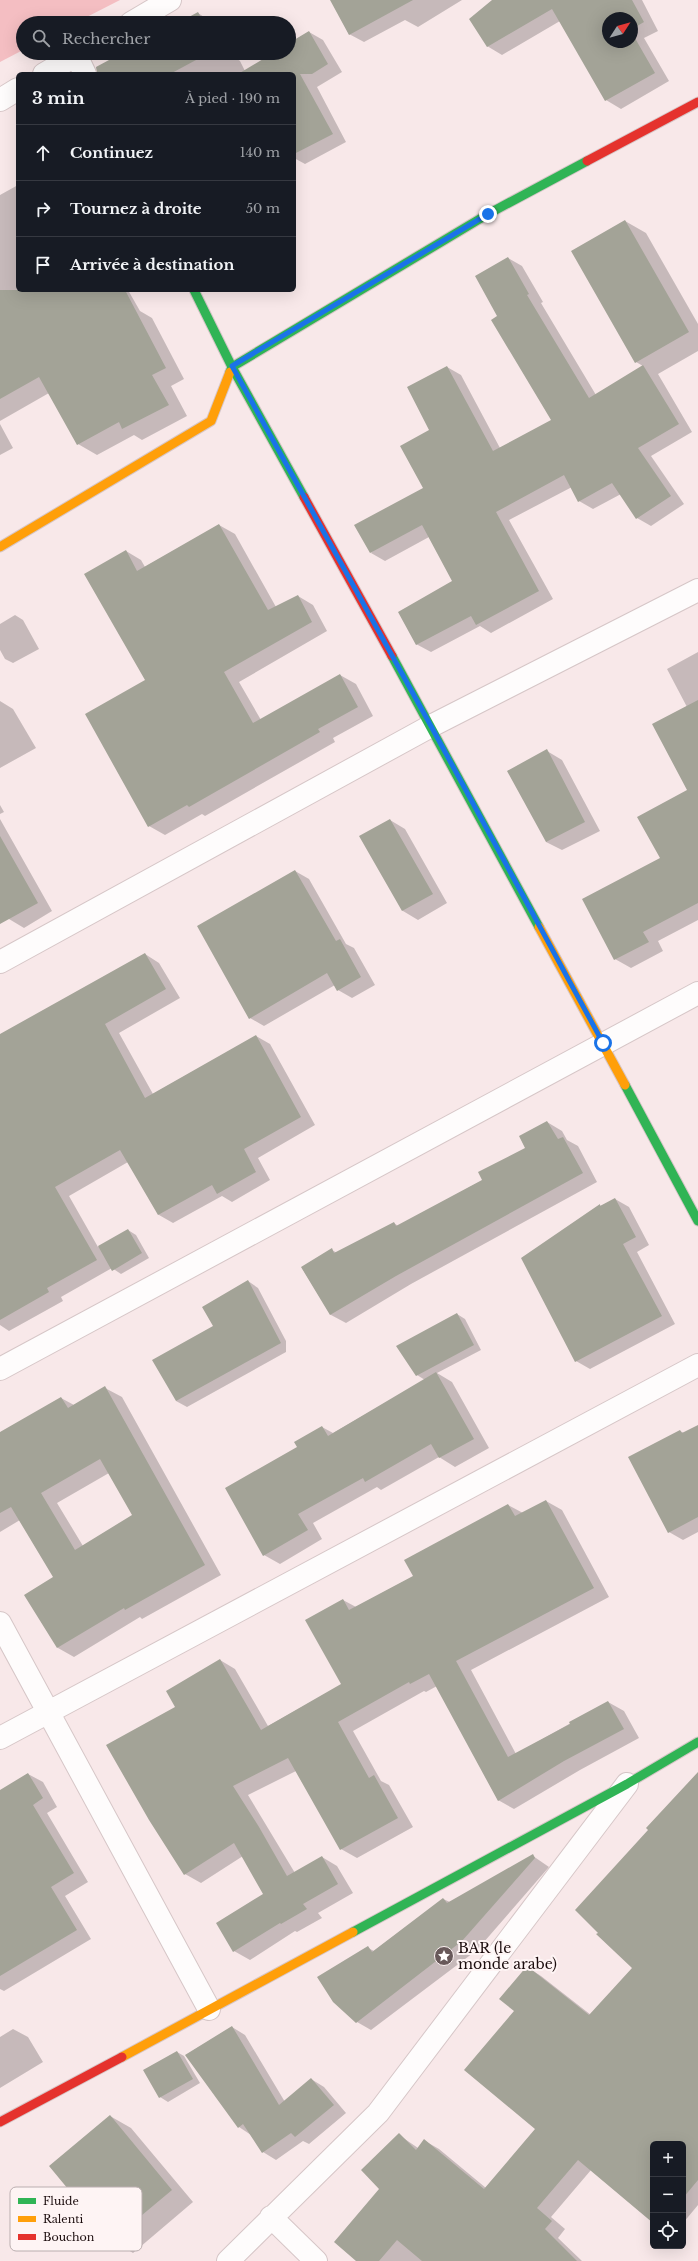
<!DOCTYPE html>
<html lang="fr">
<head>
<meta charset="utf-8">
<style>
	body { margin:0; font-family:"Libre Baskerville",serif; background:#20242c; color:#f1f3f6 }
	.controls { position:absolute; right:12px; bottom:12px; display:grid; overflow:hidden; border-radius:6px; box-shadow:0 4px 16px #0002 }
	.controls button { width:36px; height:36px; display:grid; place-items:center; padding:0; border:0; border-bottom:1px solid #363941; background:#171b24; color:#f1f3f6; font:20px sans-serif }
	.compass { position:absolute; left:602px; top:12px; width:36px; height:36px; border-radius:50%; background:#171b24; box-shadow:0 4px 16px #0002; rotate:54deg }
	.stop { position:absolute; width:12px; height:12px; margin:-9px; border:3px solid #1a73e8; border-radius:50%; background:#fff }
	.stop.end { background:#1a73e8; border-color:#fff; box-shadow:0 1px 4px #0008 }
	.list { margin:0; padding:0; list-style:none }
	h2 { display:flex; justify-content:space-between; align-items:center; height:52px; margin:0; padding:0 16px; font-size:17px }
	h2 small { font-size:13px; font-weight:400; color:#9ea1a6 }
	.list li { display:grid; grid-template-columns:26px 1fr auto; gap:12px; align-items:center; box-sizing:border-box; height:56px; padding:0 16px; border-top:1px solid #363941 }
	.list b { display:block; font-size:15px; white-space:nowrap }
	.list em { font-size:13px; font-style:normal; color:#9ea1a6 }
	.icon { flex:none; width:22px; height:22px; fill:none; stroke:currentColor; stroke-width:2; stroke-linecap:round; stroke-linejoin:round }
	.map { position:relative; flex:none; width:698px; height:2261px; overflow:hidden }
	.search { position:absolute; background:#171b24; box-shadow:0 4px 16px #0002; left:16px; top:16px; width:280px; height:44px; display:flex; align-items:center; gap:10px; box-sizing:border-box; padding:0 14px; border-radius:22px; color:#9ea1a6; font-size:15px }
	.panel { position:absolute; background:#171b24; box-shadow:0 4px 16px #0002; left:16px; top:72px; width:280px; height:220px; border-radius:6px }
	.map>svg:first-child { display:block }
	.forest { fill:#f4bec2 }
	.shadow { fill:#0003; fill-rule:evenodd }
	.building { fill:#a3a397; fill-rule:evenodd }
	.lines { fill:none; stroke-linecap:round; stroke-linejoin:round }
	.street-casing { stroke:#d6c6c7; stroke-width:24 }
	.fast-casing { stroke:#d6c6c7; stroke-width:11 }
	.slow-casing { stroke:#d6c6c7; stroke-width:11 }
	.jam-casing { stroke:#d6c6c7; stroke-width:11 }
	.street { stroke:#fefcfc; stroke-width:22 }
	.fast { stroke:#30b455; stroke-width:9 }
	.slow { stroke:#ff9f0a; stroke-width:9 }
	.jam { stroke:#e5322d; stroke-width:9 }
	.route { stroke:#1a73e8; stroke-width:5 }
	.labels { text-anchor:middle; stroke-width:4; stroke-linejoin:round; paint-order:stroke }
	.poi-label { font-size:14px; fill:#1b0c0d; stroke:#fef4f4; text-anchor:start }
	.key { fill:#fef4f4; stroke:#baaeaf; stroke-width:1 }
	.key-label { font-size:11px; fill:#1b0c0d }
</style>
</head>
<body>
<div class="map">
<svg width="698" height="2261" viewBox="0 0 698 2261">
	<rect width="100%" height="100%" fill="#f8e8e9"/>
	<path class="forest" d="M0,0H120L75,23H23V50L0,62Z"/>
	<path class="shadow" d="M331,0H462L418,27L405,20L364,42L349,34Z
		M493,0H642L658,31L644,38L669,81L621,109L606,100L560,21L502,55L487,46ZM608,18H632V42H608Z
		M198,13L213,23H180Z
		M309,32L323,40L342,72L317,87L346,142L305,164L294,158V74H124V53H229L240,61L245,71L275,53H289V44Z
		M18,185V290H128L140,311L152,318L184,379L171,386L187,416L142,440L134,435L97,455L78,444L49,393L0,421V195Z
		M625,221L646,233L698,324V351L658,374L692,432L651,456L684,504L651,526L637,518L621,494L593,509L579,501L572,487L509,520L553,599L491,633L480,626L431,652L416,644L454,582L429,537L385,561L371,553L424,488L431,430L447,367L461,375L500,448L553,420L499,316L508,258L522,266L543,302L541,303L596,395L643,366L636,362Z
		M0,424L13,448L0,455Z
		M219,525L235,534L276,607L298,596L313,605L327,631L239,682L261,720L340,675L356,684L373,716L333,738L335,742L205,816L202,814L165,835L149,826L147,680L126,551L141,560L145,567Z
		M15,615L23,620L39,649L13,663L5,659L0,650V624Z
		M698,652V920L658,941L663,951L631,968L615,959L661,859L689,790L687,707L667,669Z
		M0,701L13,709L36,748L0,768Z
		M547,751L562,760L600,831L562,850L546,842Z
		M0,805L4,812L0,814Z
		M0,819L52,911L24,928L9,919L0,903Z
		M390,820L405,829L447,903L418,920L403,911Z
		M295,871L309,879L346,944L354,948L375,985L352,998L338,990L335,985L264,1026L250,1018Z
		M145,954L159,963L180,998L119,1033L153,1094L256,1036L270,1044L315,1125L258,1158L270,1180L232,1202L222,1196L173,1223L159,1215L128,1162L69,1196L98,1247L128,1230L136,1235L149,1258L121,1274L112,1268L61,1297L63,1301L9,1331L0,1325V1035Z
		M547,1122L562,1131L567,1140L578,1146L597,1182L411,1284L346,1323L331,1315L302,1268L332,1250L337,1253L394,1223L398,1226L483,1180L526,1148Z
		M615,1199L629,1207L649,1245L637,1252L675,1324L590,1369L576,1361L600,1205L601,1206Z
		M248,1281L258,1288L286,1341V1352L187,1407L176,1401L214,1327Z
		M457,1314L465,1319L481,1350L437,1373L452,1382L489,1448L455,1467L439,1457L381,1490L377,1487L313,1523L322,1539L280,1564L264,1555L298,1447L322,1427L333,1433L425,1380L417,1375Z
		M105,1388L122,1397L221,1575L142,1619L140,1617L74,1657L58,1648L55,1578L20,1520L0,1532V1433L61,1398L74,1405ZM109,1473L134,1515L83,1546L57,1503Z
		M698,1426V1532L683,1540L669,1532L680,1431L684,1433Z
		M546,1501L562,1510L609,1597L471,1670L516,1754L608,1702L624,1711L639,1738L580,1770L514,1809L498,1800L437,1686L426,1692L424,1691L353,1731L381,1781L389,1785L413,1827L357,1858L341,1849L296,1771L248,1795L295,1873L322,1857L337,1866L353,1893L318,1913L322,1918L297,1932L295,1931L250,1960L234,1951L265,1894L243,1856L201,1883L185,1874L150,1820L176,1707L220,1660L235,1669L268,1726L343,1684V1600L356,1607L414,1576L508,1505L523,1513Z
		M28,1774L43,1782L57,1807L47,1813L88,1882L65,1896L91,1939L4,1991L0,1989V1791Z
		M698,1785V2205L683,2223V2144H653V2222L591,2170L551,2217L565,2229L558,2238L582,2261H358L399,2135L418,2148L425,2141L439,2149L486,2188L536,2129L515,2011L527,1967L541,1976L591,2015L634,1968Z
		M533,1856L549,1867L477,1950L371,2030L357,2022L368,1948L374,1951L443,1899L450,1902Z
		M232,2027L245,2035L285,2102L311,2079L324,2087L346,2113L309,2144L303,2141L276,2160L263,2152L251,2135L239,2127L186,2055Z
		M13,2029L28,2037L43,2062L0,2088V2037Z
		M177,2052L184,2056L200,2083L168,2102L160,2097Z
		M110,2116L131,2128L193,2202L133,2253L112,2240Z"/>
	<path class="building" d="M330,0H413L349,35Z
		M492,0H632L644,22L632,29V18H608V42H632V33L655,73L605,101L552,9L487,47L469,19Z
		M198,12L204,23H178Z
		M309,31L328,64L312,74H300L333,134L294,154V74H238L273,53H289V43Z
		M122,53H209L170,74H97L96,67Z
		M625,220L689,332L635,363L571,251Z
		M508,257L529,294L527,295L589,398L643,365L679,424L638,448L671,496L636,519L612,483L578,502L564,475L496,512L539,591L476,625L471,616L416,645L398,612L452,581L422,525L370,553L354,525L423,488L400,446L429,430L407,387L447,366L493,451L551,420L491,320L497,316L475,276Z
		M0,290H125L166,368L152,375L169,405L122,429L119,422L77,445L39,377L0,399Z
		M219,524L268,610L298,595L312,622L224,672L253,723L340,674L358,707L318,729L320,732L189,807L187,805L148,827L85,714L145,680L84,574L126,550L137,571Z
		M698,700V903L643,932L649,942L614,960L582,899L660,858L637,817L687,790L652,724Z
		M547,749L585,822L546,842L507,771Z
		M390,819L433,894L402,911L359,836Z
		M0,836L38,903L0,924Z
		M295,870L336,941L340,939L361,977L337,991L327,973L249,1019L197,926Z
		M145,953L166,989L105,1024L145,1098L256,1035L301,1117L244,1149L256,1172L217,1194L212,1185L158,1215L120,1150L55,1187L97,1260L47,1288L49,1292L0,1320V1034Z
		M547,1121L558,1139L563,1137L583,1173L396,1276L330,1315L301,1267L332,1248L334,1253L394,1222L396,1226L482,1180L478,1172L525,1148L519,1136Z
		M615,1198L636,1237L623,1244L662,1316L575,1362L521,1258L600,1204V1206Z
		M128,1229L142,1253L112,1271L98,1246Z
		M248,1280L281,1343L176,1401L152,1360L213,1326L202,1307Z
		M457,1313L474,1345L416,1376L396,1346Z
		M436,1372L474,1439L439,1458L431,1444L365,1482L363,1478L298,1514L308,1530L263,1556L225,1488L297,1447L294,1442L322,1426L328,1436Z
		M105,1386L205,1565L125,1610L124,1608L57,1648L24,1595L53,1577L11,1507L0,1513V1432L61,1397L68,1408ZM100,1459L132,1515L75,1550L41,1493Z
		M698,1425V1517L668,1533L628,1457L680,1430L682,1433Z
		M546,1500L594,1588L456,1661L508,1757L570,1724L569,1722L608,1701L624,1729L564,1761L498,1801L429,1674L410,1684L409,1682L338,1722L369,1778L374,1775L398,1818L340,1850L288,1758L233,1786L259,1827L287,1876L322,1856L338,1884L303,1904L307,1909L281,1924L280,1923L233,1952L216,1923L263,1894L234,1843L184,1875L149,1820L106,1745L175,1707L166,1691L220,1659L261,1730L341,1684L305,1620L343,1599L349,1610L413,1576L404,1560L508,1504L515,1516Z
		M698,1772V2180L683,2198V2144H653V2223L578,2160L537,2208L552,2221L545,2229L577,2261H422L397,2240L379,2261H356L334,2242L379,2189L361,2170L399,2133L416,2150L424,2139L484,2189L535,2129L464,2070L514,2011L499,1999L527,1966L589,2015L632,1968L596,1934L598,1933L575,1910L648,1830L646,1828Z
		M28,1773L43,1798L33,1805L74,1873L51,1887L77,1930L0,1976V1790Z
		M533,1854L535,1858L462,1941L356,2023L333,2002L317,1977L368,1946L372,1952L443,1898L447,1903Z
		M232,2026L279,2105L311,2078L334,2105L295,2137L291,2133L262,2153L243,2124L238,2128L185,2055Z
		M177,2051L193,2079L159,2098L143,2070Z
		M110,2115L172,2190L111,2241L49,2166Z"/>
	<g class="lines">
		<defs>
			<path id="street" d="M131,23L170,0
				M76,55L85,74
				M44,74L80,53
				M0,100L18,89
				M0,962L431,726L698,590
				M0,1369L698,993
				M0,1623L209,2009
				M0,1738L698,1365
				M271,2217L316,2261
				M228,2261L378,2113L627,1784"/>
			<path id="fast" d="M194,290L232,367L304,497
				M230,372L232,367L488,214L587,161
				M392,656L539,927
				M625,1085L698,1221
				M353,1932L627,1784L698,1742"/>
			<path id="slow" d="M0,547L211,421L230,372
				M539,927L625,1085
				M122,2057L353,1932"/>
			<path id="jam" d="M587,161L698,102
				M304,497L392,656
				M0,2122L122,2057"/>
		</defs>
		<use href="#street" class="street-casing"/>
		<use href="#fast" class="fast-casing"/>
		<use href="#slow" class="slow-casing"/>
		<use href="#jam" class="jam-casing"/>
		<use href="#street" class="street"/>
		<use href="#fast" class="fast"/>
		<use href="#slow" class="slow"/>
		<use href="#jam" class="jam"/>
	</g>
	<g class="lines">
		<path class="route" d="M488,214L232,366L431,726L603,1043"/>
	</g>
	<defs>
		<symbol id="sight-disc" viewBox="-11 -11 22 22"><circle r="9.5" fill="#68595a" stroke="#fef4f4"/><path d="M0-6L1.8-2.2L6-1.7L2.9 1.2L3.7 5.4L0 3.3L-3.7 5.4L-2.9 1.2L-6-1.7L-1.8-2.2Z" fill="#fff"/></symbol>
	</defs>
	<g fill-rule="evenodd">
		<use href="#sight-disc" x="433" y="1945" width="22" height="22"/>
	</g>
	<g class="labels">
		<g class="poi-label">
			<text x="458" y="1953">BAR (le<tspan x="458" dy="16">monde arabe)</tspan></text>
		</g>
	</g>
	<rect x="10" y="2187" width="132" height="64" rx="6" class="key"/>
	<rect x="18" y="2198" width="18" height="6" fill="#30b455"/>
	<rect x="18" y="2216" width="18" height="6" fill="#ff9f0a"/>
	<rect x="18" y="2234" width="18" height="6" fill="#e5322d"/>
	<g class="key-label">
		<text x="43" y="2205">Fluide</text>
		<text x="43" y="2223">Ralenti</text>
		<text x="43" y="2241">Bouchon</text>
	</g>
</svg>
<div class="controls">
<button>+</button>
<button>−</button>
<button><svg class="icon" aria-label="locate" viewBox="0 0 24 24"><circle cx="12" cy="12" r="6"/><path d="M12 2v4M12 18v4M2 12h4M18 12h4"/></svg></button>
</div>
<svg class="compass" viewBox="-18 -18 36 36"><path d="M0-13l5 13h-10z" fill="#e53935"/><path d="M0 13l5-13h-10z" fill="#9ea1a6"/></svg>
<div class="stop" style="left:603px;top:1043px"></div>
<div class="stop end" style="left:488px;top:214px"></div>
<div class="search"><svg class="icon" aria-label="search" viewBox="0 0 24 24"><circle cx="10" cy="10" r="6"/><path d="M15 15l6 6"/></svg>Rechercher</div>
<section class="panel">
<h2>3 min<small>À pied · 190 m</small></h2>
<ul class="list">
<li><svg class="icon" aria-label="ahead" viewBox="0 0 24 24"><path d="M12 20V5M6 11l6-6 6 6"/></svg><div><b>Continuez</b></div><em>140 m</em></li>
<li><svg class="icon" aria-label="right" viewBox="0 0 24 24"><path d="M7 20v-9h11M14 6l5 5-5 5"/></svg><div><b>Tournez à droite</b></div><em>50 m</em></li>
<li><svg class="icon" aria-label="arrive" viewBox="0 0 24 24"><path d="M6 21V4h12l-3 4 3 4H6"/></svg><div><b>Arrivée à destination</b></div></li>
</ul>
</section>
</div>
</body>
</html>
